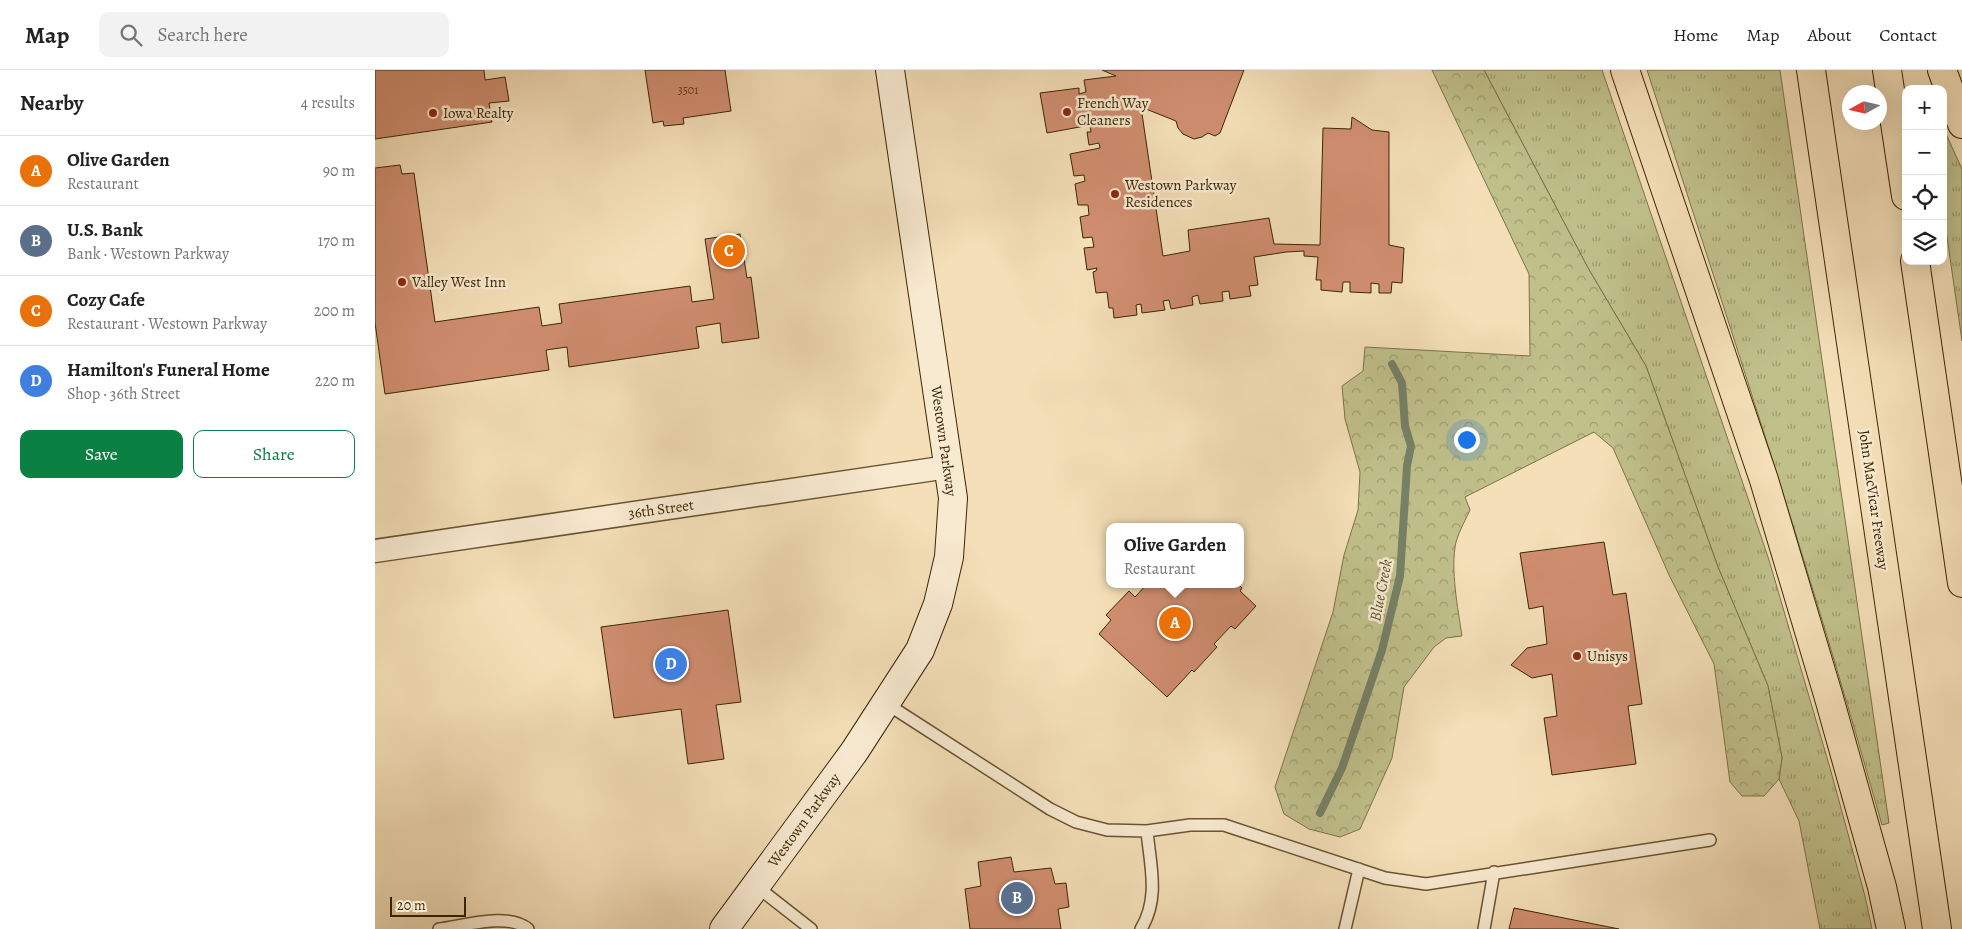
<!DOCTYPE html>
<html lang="en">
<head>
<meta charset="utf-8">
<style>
	body { margin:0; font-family:Alegreya,serif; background:#f2f2f2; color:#222 }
	.controls { position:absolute; right:15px; top:15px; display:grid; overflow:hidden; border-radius:10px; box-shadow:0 5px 20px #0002 }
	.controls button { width:45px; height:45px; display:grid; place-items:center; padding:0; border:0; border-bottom:1px solid #e0e0e0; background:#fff; color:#222; font:25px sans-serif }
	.compass { position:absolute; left:1467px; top:15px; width:45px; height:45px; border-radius:50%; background:#fff; box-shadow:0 5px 20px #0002; rotate:262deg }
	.scale { position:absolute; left:15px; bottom:12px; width:76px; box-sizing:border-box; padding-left:5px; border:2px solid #3c2602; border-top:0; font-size:14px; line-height:18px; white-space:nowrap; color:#3c2602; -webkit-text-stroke:4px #f8ead1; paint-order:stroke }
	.you { position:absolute; left:1091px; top:369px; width:18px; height:18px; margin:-12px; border:4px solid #fff; border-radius:50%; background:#1a73e8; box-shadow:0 0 0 8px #1a73e833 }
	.badge { display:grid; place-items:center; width:32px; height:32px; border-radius:50%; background:#0b8043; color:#fff; font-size:16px; font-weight:700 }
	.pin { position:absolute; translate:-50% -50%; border:2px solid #fff; box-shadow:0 1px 5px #0006 }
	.popup { position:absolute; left:731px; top:453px; width:138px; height:65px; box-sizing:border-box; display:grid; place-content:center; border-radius:10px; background:#fff; filter:drop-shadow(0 1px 4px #0005); font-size:16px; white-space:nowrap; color:#767676 }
	.popup b { font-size:19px; color:#222 }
	.popup::after { content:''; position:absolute; left:50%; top:100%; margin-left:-10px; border:10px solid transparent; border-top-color:#fff }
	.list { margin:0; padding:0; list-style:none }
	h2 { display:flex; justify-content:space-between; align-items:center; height:65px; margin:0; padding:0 20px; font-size:21px }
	h2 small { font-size:16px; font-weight:400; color:#767676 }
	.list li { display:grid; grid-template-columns:32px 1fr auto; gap:15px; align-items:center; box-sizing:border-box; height:70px; padding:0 20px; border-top:1px solid #e0e0e0 }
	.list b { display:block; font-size:19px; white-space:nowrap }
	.list p { margin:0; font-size:16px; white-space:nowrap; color:#767676 }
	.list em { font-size:16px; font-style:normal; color:#767676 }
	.actions { display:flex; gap:10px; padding:15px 20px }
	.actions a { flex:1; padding:11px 0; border:1px solid #0b8043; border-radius:10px; text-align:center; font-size:18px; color:#0b8043 }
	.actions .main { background:#0b8043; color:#fff }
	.icon { flex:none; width:28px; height:28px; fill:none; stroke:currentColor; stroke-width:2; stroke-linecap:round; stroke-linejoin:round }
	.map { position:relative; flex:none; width:1587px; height:859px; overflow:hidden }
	header { display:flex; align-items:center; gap:30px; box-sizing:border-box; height:70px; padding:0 25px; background:#fff; border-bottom:1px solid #e0e0e0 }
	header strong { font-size:24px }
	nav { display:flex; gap:28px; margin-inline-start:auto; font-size:18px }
	.search { width:350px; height:45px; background:#f2f2f2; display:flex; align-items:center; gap:12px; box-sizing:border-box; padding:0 18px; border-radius:10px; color:#767676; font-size:19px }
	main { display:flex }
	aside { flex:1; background:#fff }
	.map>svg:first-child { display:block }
	.grass { fill:url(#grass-tufts); stroke:#7e7346 }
	.forest { fill:url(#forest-crowns); stroke:#7e7346 }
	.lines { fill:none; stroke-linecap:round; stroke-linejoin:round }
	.stream { stroke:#768167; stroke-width:8 }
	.building { fill:#d08e70; stroke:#3c2602 }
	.lane-casing { stroke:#6a5430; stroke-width:14 }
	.street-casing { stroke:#6a5430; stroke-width:25 }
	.secondary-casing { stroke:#3c2602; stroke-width:30 }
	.highway-casing { stroke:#3c2602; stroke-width:30 }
	.lane { stroke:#f8ead1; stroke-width:11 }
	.street { stroke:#f8ead1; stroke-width:22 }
	.secondary { stroke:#f8ead1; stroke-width:28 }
	.highway { stroke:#f4dfb8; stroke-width:28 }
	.poi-dot { fill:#8f2418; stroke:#f8ead1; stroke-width:2 }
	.labels { text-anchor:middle; stroke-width:5; stroke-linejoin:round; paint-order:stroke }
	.number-label { font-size:12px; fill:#61401e }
	.poi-label { font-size:15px; fill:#3c2602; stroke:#f8ead1; text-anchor:start }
	.street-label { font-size:15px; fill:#3c2602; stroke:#f8ead1 }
	.water-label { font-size:16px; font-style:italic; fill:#595335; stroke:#f8ead1 }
</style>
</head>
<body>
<header>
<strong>Map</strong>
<div class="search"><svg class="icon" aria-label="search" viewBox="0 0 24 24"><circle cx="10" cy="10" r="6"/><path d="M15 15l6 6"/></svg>Search here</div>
<nav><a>Home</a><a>Map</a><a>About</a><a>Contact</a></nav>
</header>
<main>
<aside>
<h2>Nearby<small>4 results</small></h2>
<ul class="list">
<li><span class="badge" style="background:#e8710a">A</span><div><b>Olive Garden</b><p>Restaurant</p></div><em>90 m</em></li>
<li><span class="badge" style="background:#5c6f8a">B</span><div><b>U.S. Bank</b><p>Bank · Westown Parkway</p></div><em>170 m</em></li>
<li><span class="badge" style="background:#e8710a">C</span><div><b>Cozy Cafe</b><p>Restaurant · Westown Parkway</p></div><em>200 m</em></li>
<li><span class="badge" style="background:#3f7fe0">D</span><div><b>Hamilton's Funeral Home</b><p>Shop · 36th Street</p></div><em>220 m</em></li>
</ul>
<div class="actions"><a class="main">Save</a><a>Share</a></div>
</aside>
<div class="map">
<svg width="1587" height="859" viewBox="0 0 1587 859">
	<defs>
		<pattern id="grass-tufts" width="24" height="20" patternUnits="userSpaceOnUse" patternTransform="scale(1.25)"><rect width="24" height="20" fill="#c0c08b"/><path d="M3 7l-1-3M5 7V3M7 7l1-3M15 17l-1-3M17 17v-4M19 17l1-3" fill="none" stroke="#9d9c6f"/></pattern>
		<pattern id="forest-crowns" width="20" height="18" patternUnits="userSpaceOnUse" patternTransform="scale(1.25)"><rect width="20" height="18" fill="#c0c08b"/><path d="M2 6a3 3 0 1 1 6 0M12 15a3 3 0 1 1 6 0" fill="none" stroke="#9d9c6f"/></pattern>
	</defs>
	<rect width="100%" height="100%" fill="#f4dfb8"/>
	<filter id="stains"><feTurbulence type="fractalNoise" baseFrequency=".004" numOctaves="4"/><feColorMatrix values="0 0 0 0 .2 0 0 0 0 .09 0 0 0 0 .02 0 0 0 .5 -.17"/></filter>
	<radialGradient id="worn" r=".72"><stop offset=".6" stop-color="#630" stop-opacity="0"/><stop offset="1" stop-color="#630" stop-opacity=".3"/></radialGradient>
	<path class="grass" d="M1109,0H1227L1394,490L1455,698L1490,826L1497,859H1445L1424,751L1404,709L1407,688L1393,616L1343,497L1271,296L1213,198Z
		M1272,0H1405L1514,753L1507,755C1436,501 1353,251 1272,0Z
		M1568,64H1571L1587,99V271L1568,139Z"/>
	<path class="forest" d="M1057,0H1109L1213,198L1271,296L1343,497L1393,616L1407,688L1404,709L1389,726H1367L1355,712L1339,594L1295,507L1238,378L1219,362L1090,427L1095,440C1090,451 1084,461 1081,472C1075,499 1083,539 1087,566L1071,568L1059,577L1029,617L1017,688L985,759L965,767L934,759L909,744L900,717L958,542L969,485L983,440L985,402L970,349L967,316L988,301L990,277L1155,286L1154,204Z"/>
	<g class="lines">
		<path class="stream" d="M945,743L967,698L1007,580L1025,506L1032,396L1036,376L1030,356L1027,313L1017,294"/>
	</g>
	<path class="building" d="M0,0H109L110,10L130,7L134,31L114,33L117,52L0,69Z
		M270,0H350L356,41L308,48L309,54L289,56L288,51L278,53Z
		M727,0H869L845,63L840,66L833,63L827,67L819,69L808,64L803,58L801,51L766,37L788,186L815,181L813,160L894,148L899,174L945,175L948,58L976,59L977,47L997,60L1014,62V175L1029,178L1027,213L1017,212L1016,223H1004V214L996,213V223L975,222V212H968L967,222L946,220V210H941L943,187L929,186V181L911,182L879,187L883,215L874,216L876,226L855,229L854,221L847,222L848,231L825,234L823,225L817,227L818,235L796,239L794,230L788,231L790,240L767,243L766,234L761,235L762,245L739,248L738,238H734L732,222L721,223L718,202L721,201L722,198L712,200L709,178L719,177L717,167L708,168L705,147L714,145L713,135H703L700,114L710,111L709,105L699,106L695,84L725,78L724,73L714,75L712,62H716L714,52L710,53V56L672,63L665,23L704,18V24L711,22L709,10L741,6Z
		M25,95L27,104L39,103L60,252L164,237L167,256L187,253L184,234L315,216L317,232L339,229L330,169L365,164L372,208L376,207L384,268L347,273L345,253L321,257L324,278L194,297L192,277L171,280L174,300L10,324L0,253V98Z
		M1229,472L1238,525L1251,523L1267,634L1253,636L1261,694L1177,705L1169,648L1182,646L1177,604L1157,608L1136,595L1152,578L1172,574L1168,536L1154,539L1145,483Z
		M772,514L777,516L778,514H863L867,518L865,521L881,536L860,559L856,556L839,574L842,577L819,602L817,600L792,627L724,564L736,550L731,545L754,521L760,527Z
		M353,540L366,632L341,635L349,689L313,694L306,639L239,648L226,557Z
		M636,787L639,802L676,798L680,814L691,813L694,837L683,839L686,859H595L590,819L606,816L603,792Z
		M1139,838L1244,859H1134Z"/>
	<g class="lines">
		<defs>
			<path id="lane" d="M512,634L675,739L701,752L732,760L772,761L815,755H849L1010,808L1051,814L1335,770
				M381,816L436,859
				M64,859C88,856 134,842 153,859
				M766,859C785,828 775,795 772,761
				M970,859L984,799
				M1109,859L1119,802"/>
			<path id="street" d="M0,481L573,397"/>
			<path id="secondary" d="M349,859L479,682L545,580L563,534L574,487L578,428L515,0"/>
			<path id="highway" d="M1250,0L1389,410L1454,628L1507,817L1516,859
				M1436,0L1562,859
				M1512,0L1531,126
				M1567,0L1587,54
				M1540,191L1587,513"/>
		</defs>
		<use href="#lane" class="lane-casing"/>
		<use href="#street" class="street-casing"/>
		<use href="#secondary" class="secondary-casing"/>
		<use href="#highway" class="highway-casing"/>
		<use href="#lane" class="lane"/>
		<use href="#street" class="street"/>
		<use href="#secondary" class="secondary"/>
		<use href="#highway" class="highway"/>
	</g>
	<g class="poi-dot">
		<circle cx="692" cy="42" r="5"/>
		<circle cx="58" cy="43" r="5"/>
		<circle cx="740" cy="124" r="5"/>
		<circle cx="27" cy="212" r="5"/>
		<circle cx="1202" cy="586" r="5"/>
	</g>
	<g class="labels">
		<g class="number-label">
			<text x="313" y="24">3501</text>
		</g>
		<g class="poi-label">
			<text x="702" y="38">French Way<tspan x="702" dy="17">Cleaners</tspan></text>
			<text x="68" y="48">Iowa Realty</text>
			<text x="750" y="120">Westown Parkway<tspan x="750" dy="17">Residences</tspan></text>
			<text x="37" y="217">Valley West Inn</text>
			<text x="1212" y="591">Unisys</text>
		</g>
		<g class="street-label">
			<text transform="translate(569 371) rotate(82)" y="5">Westown Parkway</text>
			<text transform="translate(1499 430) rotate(82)" y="5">John MacVicar Freeway</text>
			<text transform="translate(286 439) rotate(-8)" y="5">36th Street</text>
			<text transform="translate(429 750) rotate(-54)" y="5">Westown Parkway</text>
		</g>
		<g class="water-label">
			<text transform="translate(1005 520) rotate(-79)" y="6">Blue Creek</text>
		</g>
	</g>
	<rect width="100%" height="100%" filter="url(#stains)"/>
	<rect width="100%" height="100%" fill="url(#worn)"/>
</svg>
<div class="controls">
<button>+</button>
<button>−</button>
<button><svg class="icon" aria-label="locate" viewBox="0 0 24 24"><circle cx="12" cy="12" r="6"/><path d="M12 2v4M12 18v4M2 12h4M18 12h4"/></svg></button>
<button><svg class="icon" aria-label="layers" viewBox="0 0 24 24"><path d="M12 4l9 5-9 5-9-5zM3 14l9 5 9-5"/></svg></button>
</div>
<svg class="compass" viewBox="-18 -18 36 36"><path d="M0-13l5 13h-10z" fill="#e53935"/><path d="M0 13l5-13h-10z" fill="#767676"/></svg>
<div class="scale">20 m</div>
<div class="you"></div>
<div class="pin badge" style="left:800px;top:553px;background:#e8710a">A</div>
<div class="popup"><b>Olive Garden</b>Restaurant</div>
<div class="pin badge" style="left:642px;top:828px;background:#5c6f8a">B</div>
<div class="pin badge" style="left:354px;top:181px;background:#e8710a">C</div>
<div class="pin badge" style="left:296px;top:594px;background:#3f7fe0">D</div>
</div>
</main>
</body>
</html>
